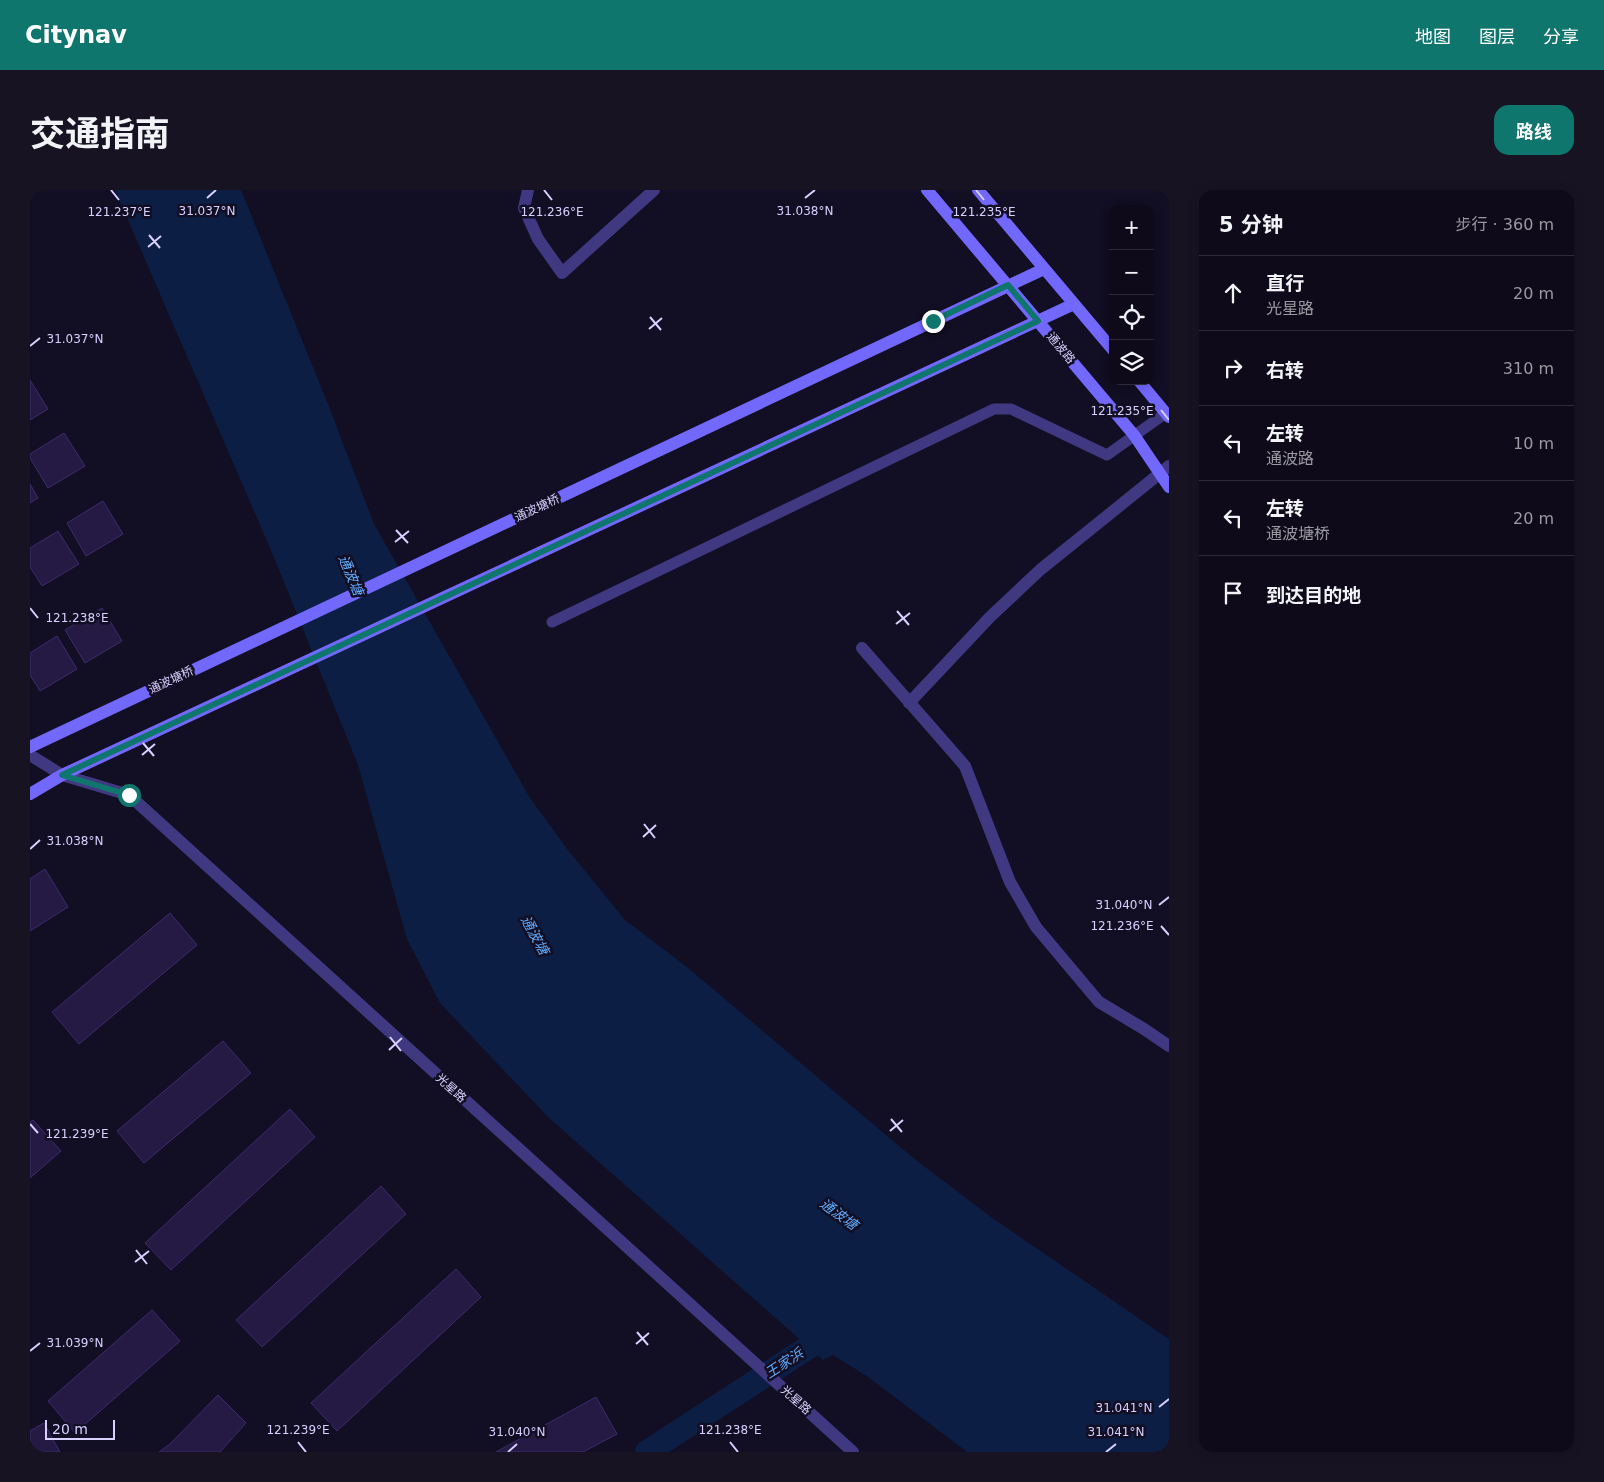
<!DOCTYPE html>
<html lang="zh">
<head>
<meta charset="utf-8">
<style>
	body { margin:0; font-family:"DejaVu Sans","Noto Sans SC",sans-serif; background:#171323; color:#f1f3f6 }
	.controls { position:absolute; right:15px; top:15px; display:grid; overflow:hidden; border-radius:10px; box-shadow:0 2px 12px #0003 }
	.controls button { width:45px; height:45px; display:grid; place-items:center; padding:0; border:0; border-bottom:1px solid #2e2b39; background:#0e0a1a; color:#f1f3f6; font:25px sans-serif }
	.scale { position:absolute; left:15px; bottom:12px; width:70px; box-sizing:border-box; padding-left:5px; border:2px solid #d8d0ff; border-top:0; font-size:14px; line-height:18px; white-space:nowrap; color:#d8d0ff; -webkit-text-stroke:4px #120e23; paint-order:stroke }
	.stop { position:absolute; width:15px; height:15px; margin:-11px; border:4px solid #0f766e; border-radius:50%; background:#fff }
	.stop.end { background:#0f766e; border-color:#fff; box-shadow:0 1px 5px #0008 }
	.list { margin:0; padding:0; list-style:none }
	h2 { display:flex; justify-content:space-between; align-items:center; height:65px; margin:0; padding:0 20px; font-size:21px }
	h2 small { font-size:16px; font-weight:400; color:#9b9aa2 }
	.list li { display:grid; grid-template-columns:32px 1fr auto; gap:15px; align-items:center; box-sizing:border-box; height:75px; padding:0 20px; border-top:1px solid #2e2b39 }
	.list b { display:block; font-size:19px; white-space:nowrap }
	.list p { margin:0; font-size:16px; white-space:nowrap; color:#9b9aa2 }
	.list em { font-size:16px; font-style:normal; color:#9b9aa2 }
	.icon { flex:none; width:28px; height:28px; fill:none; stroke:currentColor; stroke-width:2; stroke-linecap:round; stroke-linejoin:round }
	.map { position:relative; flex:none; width:1139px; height:1262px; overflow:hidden; border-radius:15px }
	header { display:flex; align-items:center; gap:30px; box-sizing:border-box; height:70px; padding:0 25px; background:#0f766e; color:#fff }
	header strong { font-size:24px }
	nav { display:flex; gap:28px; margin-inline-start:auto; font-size:18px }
	.intro { display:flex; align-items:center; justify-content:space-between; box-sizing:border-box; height:120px; padding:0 30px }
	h1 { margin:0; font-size:35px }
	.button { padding:12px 22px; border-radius:15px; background:#0f766e; color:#fff; font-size:18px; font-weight:700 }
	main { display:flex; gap:30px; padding:0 30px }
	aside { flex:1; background:#0e0a1a; border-radius:15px; box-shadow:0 2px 12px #0003 }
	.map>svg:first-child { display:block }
	.water { fill:#0c1e44 }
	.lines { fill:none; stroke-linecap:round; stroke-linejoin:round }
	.canal { stroke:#0c1e44; stroke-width:24 }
	.building { fill:#251a43; stroke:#3d2c6f }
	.service { stroke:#403981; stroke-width:11 }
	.minor { stroke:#403981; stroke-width:12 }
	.tertiary { stroke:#403981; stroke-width:12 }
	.secondary { stroke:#7368fe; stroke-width:12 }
	.route { stroke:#0f766e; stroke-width:6 }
	.ticks { fill:none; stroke:#d8d0ff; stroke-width:2 }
	.labels { text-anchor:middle; stroke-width:5; stroke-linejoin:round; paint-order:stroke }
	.street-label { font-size:12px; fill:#d8d0ff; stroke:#120e23 }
	.water-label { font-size:14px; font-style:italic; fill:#5facfe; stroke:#120e23 }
	.ticks-label { font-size:12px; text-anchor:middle; fill:#d8d0ff; stroke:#120e23; stroke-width:5; stroke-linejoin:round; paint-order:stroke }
</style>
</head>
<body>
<header>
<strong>Citynav</strong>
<nav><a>地图</a><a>图层</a><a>分享</a></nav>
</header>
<div class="intro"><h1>交通指南</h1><a class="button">路线</a></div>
<main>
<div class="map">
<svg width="1139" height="1262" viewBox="0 0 1139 1262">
	<rect width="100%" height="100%" fill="#120e23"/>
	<path class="water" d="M85,0H211L298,214L344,334L500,608L538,660L595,730L657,777L882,967L961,1027L1139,1149V1262H937L838,1187L803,1165L793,1170L518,927L410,813L377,749L328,575L243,365Z"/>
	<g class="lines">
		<path class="canal" d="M617,1262L805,1140"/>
	</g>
	<path class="building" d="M0,190L18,219L0,230Z
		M34,243L55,276L18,298L0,268V264Z
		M0,294L8,308L0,313Z
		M73,311L93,344L56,366L37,333Z
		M28,341L49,374L12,396L0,377V358Z
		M72,418L92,451L55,473L35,440Z
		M27,446L47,479L10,501L0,485V463Z
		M15,679L38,717L0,741V689Z
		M140,723L167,755L49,854L22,822Z
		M193,851L221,883L114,973L87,941Z
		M260,919L285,947L141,1080L115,1053Z
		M3,930L31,961L0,988V932Z
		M351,996L376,1024L232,1157L206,1130Z
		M426,1079L451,1107L307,1241L281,1213Z
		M122,1120L150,1151L45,1243L18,1211Z
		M188,1205L216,1233L190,1262H129L140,1254Z
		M566,1207L587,1244L553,1262H466Z
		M14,1233L30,1262H0V1241Z"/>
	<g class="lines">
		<path class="service" d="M522,432L964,219H981L1077,265L1136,223"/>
		<path class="minor" d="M498,0L494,18L508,49L532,83L624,0
			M832,458L935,576L980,692L1006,737L1069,812L1114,839L1139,856
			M879,513L960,427L1010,380L1139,276"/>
		<path class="tertiary" d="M0,565L32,585L99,605L823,1262"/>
		<path class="secondary" d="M897,0L1104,245L1139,297
			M948,0L1083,160
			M1109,191L1139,227
			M0,557L1014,79
			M0,604L32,585L1044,114"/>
	</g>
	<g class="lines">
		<path class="route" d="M99,605L32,585L1008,131L978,95L903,131"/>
	</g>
	<path class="ticks" d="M81,0L89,10M514,0L522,10M946,0L954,10M177,8L186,0M775,8L785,0M119,45L130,58M118,57L131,46M620,127L631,140M619,139L632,128M0,156L10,148M1131,220L1139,230M366,340L378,353M365,352L379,341M0,418L8,428M867,421L879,435M866,434L880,423M113,553L124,566M112,565L125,554M614,634L625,648M613,647L626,635M0,659L10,650M1129,715L1139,707M1131,736L1139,745M360,847L371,861M359,860L372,848M861,929L872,942M0,934L8,943M860,941L873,930M106,1060L117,1074M105,1072L119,1061M607,1142L618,1155M606,1154L619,1143M0,1161L10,1153M1129,1217L1139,1209M268,1252L276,1262M700,1252L708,1262M478,1262L487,1254M1076,1262L1086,1254"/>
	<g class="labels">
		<g class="street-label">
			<text transform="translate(1031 158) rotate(50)" y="4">通波路</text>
			<text transform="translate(507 318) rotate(-25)" y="4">通波塘桥</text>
			<text transform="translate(141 490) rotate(-25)" y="4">通波塘桥</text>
			<text transform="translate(421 898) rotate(42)" y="4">光星路</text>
			<text transform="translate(766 1210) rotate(42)" y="4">光星路</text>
		</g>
		<g class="water-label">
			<text transform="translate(321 385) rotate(67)" y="5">通波塘</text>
			<text transform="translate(505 745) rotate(61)" y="5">通波塘</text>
			<text transform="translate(809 1024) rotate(36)" y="5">通波塘</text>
			<text transform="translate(754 1173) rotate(-33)" y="5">王家浜</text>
		</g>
	</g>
	<g class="ticks-label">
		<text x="177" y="25">31.037°N</text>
		<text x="775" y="25">31.038°N</text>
		<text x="954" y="26">121.235°E</text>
		<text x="89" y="26">121.237°E</text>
		<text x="522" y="26">121.236°E</text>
		<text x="45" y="153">31.037°N</text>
		<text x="1092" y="225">121.235°E</text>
		<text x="47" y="432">121.238°E</text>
		<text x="45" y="655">31.038°N</text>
		<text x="1094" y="719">31.040°N</text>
		<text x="1092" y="740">121.236°E</text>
		<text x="47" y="948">121.239°E</text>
		<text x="45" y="1157">31.039°N</text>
		<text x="1094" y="1222">31.041°N</text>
		<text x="268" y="1244">121.239°E</text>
		<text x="700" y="1244">121.238°E</text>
		<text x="487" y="1246">31.040°N</text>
		<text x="1086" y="1246">31.041°N</text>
	</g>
</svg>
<div class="controls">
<button>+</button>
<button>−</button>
<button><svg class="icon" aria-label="locate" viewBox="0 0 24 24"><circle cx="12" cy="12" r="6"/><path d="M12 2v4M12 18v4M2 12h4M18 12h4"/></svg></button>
<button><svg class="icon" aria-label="layers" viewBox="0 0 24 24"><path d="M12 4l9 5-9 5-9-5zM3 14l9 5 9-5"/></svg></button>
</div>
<div class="scale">20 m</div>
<div class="stop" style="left:99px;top:605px"></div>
<div class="stop end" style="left:903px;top:131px"></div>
</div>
<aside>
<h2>5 分钟<small>步行 · 360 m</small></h2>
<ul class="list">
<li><svg class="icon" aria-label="ahead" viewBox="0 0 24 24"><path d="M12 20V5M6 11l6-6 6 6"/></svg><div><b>直行</b><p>光星路</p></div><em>20 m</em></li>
<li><svg class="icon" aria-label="right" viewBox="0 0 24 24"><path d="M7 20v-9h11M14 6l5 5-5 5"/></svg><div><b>右转</b></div><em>310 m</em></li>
<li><svg class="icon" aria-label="left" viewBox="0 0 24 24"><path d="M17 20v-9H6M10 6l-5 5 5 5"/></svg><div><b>左转</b><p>通波路</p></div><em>10 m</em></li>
<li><svg class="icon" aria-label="left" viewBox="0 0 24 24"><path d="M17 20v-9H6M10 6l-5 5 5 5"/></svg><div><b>左转</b><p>通波塘桥</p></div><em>20 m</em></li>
<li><svg class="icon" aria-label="arrive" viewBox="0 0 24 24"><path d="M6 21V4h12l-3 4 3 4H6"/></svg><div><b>到达目的地</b></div></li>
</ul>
</aside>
</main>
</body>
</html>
